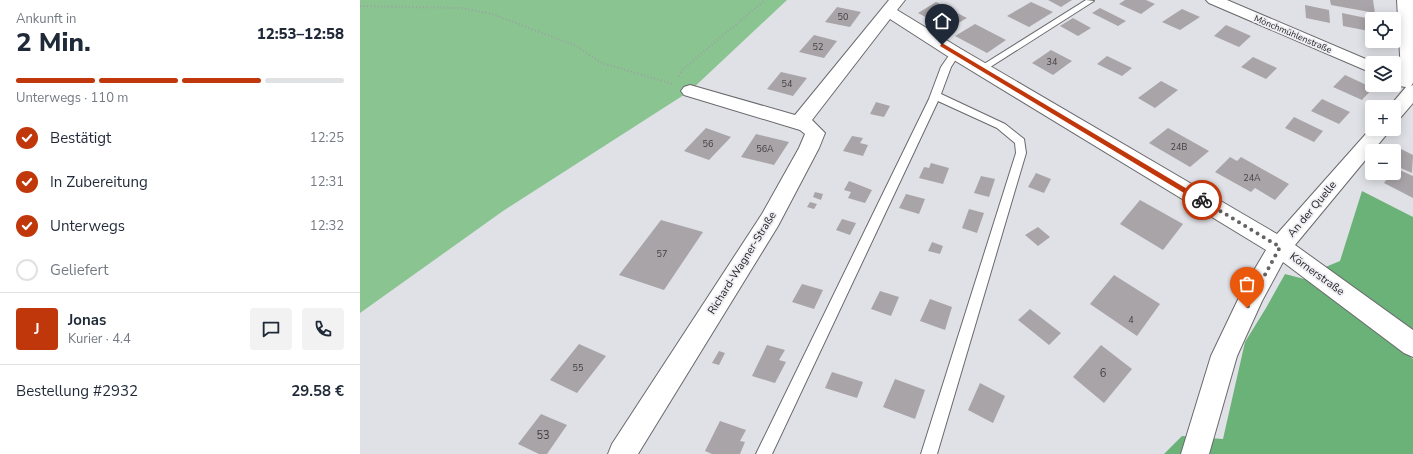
<!DOCTYPE html>
<html lang="de">
<head>
<meta charset="utf-8">
<style>
	:root { --surface:#fff; --page:#f2f2f3; --text:#1f2937; --muted:#747a83; --line:#e0e1e3; --accent:#c0370b }
	body { margin:0; font-family:"Nunito Sans",sans-serif; background:var(--page); color:var(--text); height:100vh; display:flex; flex-direction:column; font-size:15px; white-space:nowrap }
	* { box-sizing:border-box; margin:0 }
	p { font-size:13px; color:var(--muted) }
	.icon { flex:none; width:22px; height:22px; fill:none; stroke:currentColor; stroke-width:2; stroke-linecap:round; stroke-linejoin:round }
	.map { position:relative; flex:1; overflow:hidden }
	.sheet { display:flex; flex-direction:column; background:var(--surface); width:360px }
	.sheet>* { flex:none }
	.fabs { position:absolute; left:1005px; top:12px; display:grid; gap:8px }
	.fabs a { display:grid; place-items:center; width:36px; height:36px; border-radius:4px; background:var(--surface); box-shadow:0 2px 10px #0003; font-size:20px }
	.pin { position:absolute; display:grid; place-items:center; width:34px; height:34px; color:#fff; margin:-41px -17px; border-radius:50% 50% 50% 0; rotate:-45deg; box-shadow:0 0 4px #0007 }
	.pin .icon { rotate:45deg }
	.courier { position:absolute; display:grid; place-items:center; width:40px; height:40px; margin:-20px; border:3px solid #c0370b; border-radius:50%; background:#fff; color:#222; box-shadow:0 1px 5px #0007 }
	.overview em { font-style:normal; font-weight:800 }
	.overview div { display:flex; flex-direction:column-reverse }
	.overview { display:flex; align-items:center; justify-content:space-between; height:68px; padding:0 16px }
	h1 { font-size:26px; font-weight:800; line-height:30px }
	.bar { display:grid; grid-template-columns:repeat(4,1fr); gap:6px 4px; align-content:center; height:48px; padding:0 16px }
	.bar i { height:5px; border-radius:3px; background:var(--line) }
	.bar .selected { background:var(--accent) }
	.bar p { grid-column:span 4 }
	.line { display:flex; align-items:center; gap:10px; padding:0 16px; border-top:1px solid var(--line) }
	.line div { flex:1 }
	.round { display:grid; place-items:center; flex:none; width:42px; height:42px; border-radius:4px; background:var(--page) }
	ol { padding:0 16px; list-style:none }
	li { display:flex; align-items:center; gap:12px; height:44px }
	li p { margin-inline-start:auto }
	li .icon { padding:4px; border-radius:50%; background:var(--accent); color:#fff; stroke-width:4 }
	li:last-child { color:var(--muted) }
	li i { width:22px; height:22px; border:2px solid var(--line); border-radius:50% }
	main { display:flex; flex:1; min-height:0 }
	.map>svg:first-child { display:block }
	.green { fill:#89c491 }
	.forest { fill:#6ab277 }
	.building { fill:#a8a4a7 }
	.lines { fill:none; stroke-linecap:round; stroke-linejoin:round }
	.lane-casing { stroke:#69696d; stroke-width:2 }
	.street-casing { stroke:#69696d; stroke-width:2 }
	.path { stroke:#9fa0a4; stroke-width:2; stroke-dasharray:1 2.5; stroke-linecap:butt }
	.lane { fill:#fff; fill-rule:evenodd }
	.street { fill:#fff; fill-rule:evenodd }
	.route { fill:#c0370b }
	.done { stroke:#636366; stroke-width:4; stroke-dasharray:0 7.2 }
	.labels { text-anchor:middle; dominant-baseline:central; stroke-width:3.5; stroke-linejoin:round; paint-order:stroke }
	.number-label { font-size:9px; fill:#414042 }
	.far-street-label { font-size:9px; fill:#1f1f21; stroke:#eeeef3 }
	.street-label { font-size:11px; fill:#1f1f21; stroke:#eeeef3 }
	.near-number-label { font-size:11px; fill:#414042 }
</style>
</head>
<body>
<main>
<section class="sheet">
<div class="overview"><div><h1>2 Min.</h1><p>Ankunft in</p></div><em>12:53–12:58</em></div>
<div class="bar"><i class="selected"></i><i class="selected"></i><i class="selected"></i><i></i><p>Unterwegs · 110 m</p></div>
<ol>
<li><svg class="icon" aria-label="check" viewBox="0 0 24 24"><path d="M5 12l5 5 9-10"/></svg>Bestätigt<p>12:25</p></li>
<li><svg class="icon" aria-label="check" viewBox="0 0 24 24"><path d="M5 12l5 5 9-10"/></svg>In Zubereitung<p>12:31</p></li>
<li><svg class="icon" aria-label="check" viewBox="0 0 24 24"><path d="M5 12l5 5 9-10"/></svg>Unterwegs<p>12:32</p></li>
<li><i></i>Geliefert</li>
</ol>
<div class="line" style="height:72px"><b class="round" style="background:var(--accent);color:#fff">J</b><div><b>Jonas</b><p>Kurier · 4.4</p></div><a class="round"><svg class="icon" aria-label="chat" viewBox="0 0 24 24"><path d="M4 5h16v11H9l-5 4z"/></svg></a><a class="round"><svg class="icon" aria-label="phone" viewBox="0 0 24 24"><path d="M5 4h4l2 5-3 2q2 4 5 5l2-3 5 2v4C11 20 4 13 5 4z"/></svg></a></div>
<div class="line" style="height:52px"><div>Bestellung #2932</div><b>29.58 €</b></div>
</section>
<div class="map">
<svg width="1053" height="454" viewBox="0 0 1053 454">
	<rect width="100%" height="100%" fill="#e0e1e6"/>
	<path class="green" d="M0 0H427L330 91 143 211 0 313Z"/>
	<path class="forest" d="M1002 191 1053 217V332L963 268 980 261Z
		M925 274 952 281 1053 359V454H804L822 436 863 439 885 342 906 308Z"/>
	<path class="building" d="M688 0H712L701 7Z
		M765 0H786L795 4 781 14 759 4Z
		M970 0H1013L1015 13 971 5Z
		M576 2 607 18 588 29 558 13Z
		M671 2 693 12 669 27 647 16Z
		M945 5 969 10 970 23 946 18Z
		M477 7 501 12 490 27 465 22Z
		M740 8 766 21 758 26 732 13Z
		M822 9 840 17 820 30 802 22Z
		M982 13 1006 18 1009 31 983 26Z
		M713 18 731 28 718 36 700 26Z
		M615 24 646 40 627 53 595 36Z
		M866 25 891 36 879 47 854 36Z
		M454 35 477 41 464 58 439 52Z
		M691 50 712 61 693 75 672 63Z
		M747 56 772 68 762 76 737 64Z
		M893 57 917 68 906 79 881 67Z
		M421 72 447 78 433 96 407 89Z
		M985 75 1013 88 1002 100 973 87Z
		M801 81 818 90 795 108 778 98Z
		M962 99 990 112 979 124 951 111Z
		M516 102 530 106 524 117 510 114Z
		M934 117 963 131 954 142 925 128Z
		M346 128 371 137 349 160 324 151Z
		M808 128 849 151 830 167 789 143Z
		M396 134 429 142 414 165 381 157Z
		M492 136 503 138 500 143 508 145 503 156 483 151Z
		M1037 147 1053 155 1052 173 1034 165V151Z
		M870 157 877 161 881 157 929 184 915 200 895 188 891 192 855 172Z
		M571 163 589 168 583 184 559 178 564 167 569 168Z
		M1035 168 1053 176V198L1024 183 1031 173H1034Z
		M676 173 691 179 684 193 668 187Z
		M621 176 635 179 629 197 614 193Z
		M489 181 512 190 505 203 488 198 491 192 484 190Z
		M455 192 463 194 461 200 453 197Z
		M546 194 565 199 559 214 539 208Z
		M780 200 823 224 803 250 760 224Z
		M450 202 457 204 454 209 447 207Z
		M609 209 624 213 617 233 602 228Z
		M482 219 496 223 490 235 476 230Z
		M301 220 343 232 304 290 259 275Z
		M678 227 690 237 678 246 665 235Z
		M572 242 583 246 580 254 568 251Z
		M754 275 800 304 777 336 730 304Z
		M442 284 463 290 454 309 432 302Z
		M520 291 539 297 531 316 511 309Z
		M570 299 592 307 585 330 560 321Z
		M670 309 701 333 689 345 658 320Z
		M219 344 246 356 217 393 190 380Z
		M407 345 425 350 419 360 426 362 415 383 392 376Z
		M741 345 772 369 744 403 713 377Z
		M359 351 365 353 359 365 352 363Z
		M472 372 503 382 497 398 465 388Z
		M535 379 565 390 555 419 523 407Z
		M620 383 645 396 633 423 608 410Z
		M181 414 207 425 187 454H179L158 444Z
		M360 421 386 430 380 441 385 442 380 454H352L345 451Z"/>
	<g class="lines">
		<g class="lane-casing">
			<path id="lane" d="M726 0 734 1 624 71 621 72 616 69Z
				M595 50 600 53 591 67 581 94 645 124 664 139 666 153 577 454H561L656 153 655 143 637 128 578 101 412 454H396L569 99 581 67 592 51Z"/>
		</g>
		<g class="street-casing">
			<path id="street" d="M529 0H545L537 10 601 49 917 234 1012 127V129H1031L935 245 1053 330V357L1044 353 923 262 902 301 877 356 849 454H821L851 356 883 289 906 250 589 57 530 19 452 120 465 133 459 148 418 226 278 454H248L252 444 402 214 439 148 445 134 440 130 324 95 321 91 324 87 330 85 435 115Z
				M846 0H867L1015 63H1012V73L849 3Z
				M1037 0H1053V83L1051 86 1053 85V103L1041 117 1034 119V107H1029L1046 87 1039 86 1036 82 1041 74Z"/>
		</g>
		<path class="path" d="M0 6 101 8 132 14 214 45 242 63 313 84
			M319 76 322 70 405 0"/>
		<use href="#lane" class="lane"/>
		<use href="#street" class="street"/>
	</g>
	<path class="route" d="M582 43 844 199V202H839L580 46Z"/>
	<g class="lines">
		<path class="done" d="M842 200 920 247 887 308"/>
	</g>
	<g class="labels">
		<g class="number-label">
			<text x="483" y="17">50</text>
			<text x="458" y="47">52</text>
			<text x="692" y="62">34</text>
			<text x="427" y="84">54</text>
			<text x="348" y="144">56</text>
			<text x="819" y="147">24B</text>
			<text x="405" y="149">56A</text>
			<text x="892" y="178">24A</text>
			<text x="302" y="254">57</text>
			<text x="771" y="320">4</text>
			<text x="218" y="368">55</text>
		</g>
		<g class="far-street-label">
			<text transform="translate(933 34) rotate(23)">Mönchmühlenstraße</text>
		</g>
		<g class="street-label">
			<text transform="translate(952 209) rotate(-50)">An der Quelle</text>
			<text transform="translate(382 263) rotate(-58)">Richard-Wagner-Straße</text>
			<text transform="translate(957 274) rotate(36)">Körnerstraße</text>
		</g>
		<g class="near-number-label">
			<text x="743" y="373">6</text>
			<text x="183" y="435">53</text>
		</g>
	</g>
</svg>
<div class="fabs">
<a><svg class="icon" aria-label="locate" viewBox="0 0 24 24"><circle cx="12" cy="12" r="6"/><path d="M12 2v4M12 18v4M2 12h4M18 12h4"/></svg></a>
<a><svg class="icon" aria-label="layers" viewBox="0 0 24 24"><path d="M12 4l9 5-9 5-9-5zM3 14l9 5 9-5"/></svg></a>
<a>+</a>
<a>−</a>
</div>
<div class="pin" style="left:887px;top:308px;background:#ea580c"><svg class="icon" aria-label="bag" viewBox="0 0 24 24"><path d="M5 8h14l-1 12H6zM9 8a3 3 0 0 1 6 0"/></svg></div>
<div class="pin" style="left:582px;top:45px;background:#1f2937"><svg class="icon" aria-label="home" viewBox="0 0 24 24"><path d="M3 11l9-7 9 7M6 9v11h12V9"/></svg></div>
<div class="courier" style="left:842px;top:200px"><svg class="icon" aria-label="bike" viewBox="0 0 24 24"><circle cx="6" cy="16" r="4"/><circle cx="18" cy="16" r="4"/><path d="M6 16l4-8h5l3 8M10 8l3 8H6M13 5h3"/></svg></div>
</div>
</main>
</body>
</html>
